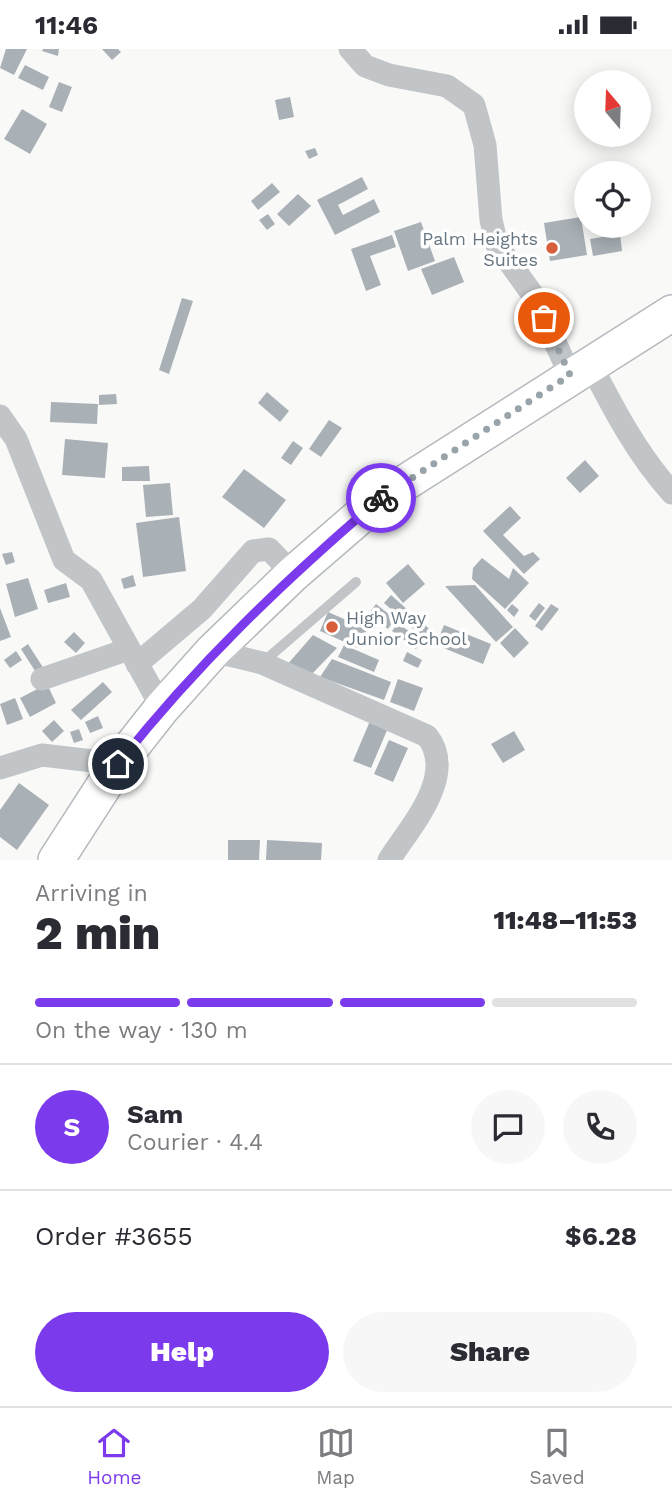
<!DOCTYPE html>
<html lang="en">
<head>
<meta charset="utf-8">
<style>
	:root { --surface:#fff; --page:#f7f7f7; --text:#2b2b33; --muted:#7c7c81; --line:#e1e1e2; --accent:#7c3aed }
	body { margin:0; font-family:"Work Sans",sans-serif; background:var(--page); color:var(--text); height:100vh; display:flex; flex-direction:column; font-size:26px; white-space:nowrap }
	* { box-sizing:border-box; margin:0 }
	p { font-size:23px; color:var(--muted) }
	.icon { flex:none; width:38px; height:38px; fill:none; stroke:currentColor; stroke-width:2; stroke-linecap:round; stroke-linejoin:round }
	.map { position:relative; height:811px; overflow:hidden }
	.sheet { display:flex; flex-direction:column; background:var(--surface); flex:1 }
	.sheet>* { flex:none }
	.needle { width:46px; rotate:341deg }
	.buttons { position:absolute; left:574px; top:21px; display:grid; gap:14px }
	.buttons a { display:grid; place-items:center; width:77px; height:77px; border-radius:50%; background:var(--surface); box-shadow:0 4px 18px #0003; font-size:35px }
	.pin { position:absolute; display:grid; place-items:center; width:60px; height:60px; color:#fff; margin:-30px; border:4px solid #fff; border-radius:50%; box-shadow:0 2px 7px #0007 }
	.courier { position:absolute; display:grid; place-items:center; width:70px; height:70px; margin:-35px; border:5px solid #7c3aed; border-radius:50%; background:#fff; color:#222; box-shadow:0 2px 9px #0007 }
	.summary em { font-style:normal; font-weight:800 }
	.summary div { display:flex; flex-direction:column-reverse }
	.summary { display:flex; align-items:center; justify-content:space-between; height:119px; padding:0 35px }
	h1 { font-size:46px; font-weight:800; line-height:52px }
	.bar { display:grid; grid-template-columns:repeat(4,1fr); gap:10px 7px; align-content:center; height:84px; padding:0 35px }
	.bar i { height:9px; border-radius:5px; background:var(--line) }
	.bar .selected { background:var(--accent) }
	.bar p { grid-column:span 4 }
	.line { display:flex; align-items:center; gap:18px; padding:0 35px; border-top:2px solid var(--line) }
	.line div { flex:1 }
	.round { display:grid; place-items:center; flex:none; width:74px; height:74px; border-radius:37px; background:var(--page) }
	.cta { display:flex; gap:14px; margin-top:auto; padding:14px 35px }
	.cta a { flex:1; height:80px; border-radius:42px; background:var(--accent); color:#fff; font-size:28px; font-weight:800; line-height:80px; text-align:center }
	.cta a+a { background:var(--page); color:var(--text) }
	.status { display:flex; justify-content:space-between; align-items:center; height:49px; padding:0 35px; background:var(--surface); direction:ltr }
	.status svg { height:19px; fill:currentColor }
	.tab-bar { display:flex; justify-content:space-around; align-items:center; height:98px; border-top:2px solid var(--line); background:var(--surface); font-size:19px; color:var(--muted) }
	.tab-bar a { display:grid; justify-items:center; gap:4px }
	.tab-bar .selected { color:var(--accent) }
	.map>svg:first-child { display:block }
	.building { fill:#a9b0b6 }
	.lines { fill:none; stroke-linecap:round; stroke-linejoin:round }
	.primary-casing { stroke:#b4b9bd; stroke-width:38 }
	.lane { stroke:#c1c5c8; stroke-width:10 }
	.street { stroke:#c1c5c8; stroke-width:23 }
	.primary { stroke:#fff; stroke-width:35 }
	.done { stroke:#99a3aa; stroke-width:7; stroke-dasharray:0 12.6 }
	.route { stroke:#7c3aed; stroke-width:9 }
	.poi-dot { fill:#d75e3a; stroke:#fff; stroke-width:2.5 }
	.labels { text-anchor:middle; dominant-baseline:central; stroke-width:7; stroke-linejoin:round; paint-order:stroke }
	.poi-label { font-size:18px; fill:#667580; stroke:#fff; text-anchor:end }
</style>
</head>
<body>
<div class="status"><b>11:46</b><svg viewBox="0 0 49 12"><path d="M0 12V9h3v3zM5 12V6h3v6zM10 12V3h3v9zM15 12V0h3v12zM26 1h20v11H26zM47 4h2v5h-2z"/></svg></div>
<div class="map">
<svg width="672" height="811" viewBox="0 0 672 811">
	<rect width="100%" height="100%" fill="#f9f9f8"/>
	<path class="building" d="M6 0H27L14 26 0 19Z
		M43 0H59L58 7 42 2Z
		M102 0H118L121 3 112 11Z
		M25 16 49 28 43 41 18 29Z
		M59 33 72 38 62 63 49 58Z
		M290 48 294 68 279 71 275 51Z
		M22 60 47 75 30 105 4 90Z
		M315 99 318 106 309 110 305 102Z
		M362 128 368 140 338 156 343 166 374 150 380 163 335 186 317 151Z
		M272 134 280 143 258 161 251 152Z
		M298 145 311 157 289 177 277 165Z
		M268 165 275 175 267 181 259 171Z
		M581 168 587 206 550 212 544 174Z
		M421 173 435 212 408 222 394 182Z
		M620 185 622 202 593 207 590 190Z
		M392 186 396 198 370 207 381 236 366 242 351 200Z
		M454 208 464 233 432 246 421 220Z
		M182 249 193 252 169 325 159 321Z
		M267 343 289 362 280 373 258 354Z
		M116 345 117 355 99 356V346Z
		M51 353 98 355 97 375 50 373Z
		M329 371 342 379 321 408 309 400Z
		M65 390 108 394 105 429 62 426Z
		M293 392 303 399 291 416 281 409Z
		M585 411 599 427 580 444 566 429Z
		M149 417 150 432H122V418Z
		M244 420 286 451 264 479 222 448Z
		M170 434 173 466 146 468 143 436Z
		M510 457 521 469 503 486 524 507 533 503 540 510 524 525 483 482Z
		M179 468 186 522 143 528 136 474Z
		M12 503 15 513 6 516 2 505Z
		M482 509 509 530 513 519 529 534 505 560 472 530 473 519Z
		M408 515 425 535 403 554 386 534Z
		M133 526 136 537 124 540 121 530Z
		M28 529 38 560 15 568 6 535Z
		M66 534 70 548 48 554 44 541Z
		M475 536 513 578 496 593 445 537Z
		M391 546 435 585 428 593 384 554Z
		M539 554 545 559 535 572 529 567Z
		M376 555 395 570 388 580 368 565Z
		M512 555 519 561 514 568 507 561Z
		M551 555 559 560 542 582 535 577Z
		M0 559 11 588 0 592Z
		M328 563 367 580 358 599 320 582Z
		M398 574 422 592 416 600 392 582Z
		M444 576 491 595 483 615 436 596Z
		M515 579 529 594 514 609 500 594Z
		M74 583 85 594 76 604 64 593Z
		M313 586 337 599 310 627 286 617Z
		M28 595 44 620 37 625 21 600Z
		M344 596 379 611 374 623 338 608Z
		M16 602 22 611 10 619 4 611Z
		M407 603 422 611 418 619 403 612Z
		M332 610 391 633 384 651 320 628Z
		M398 630 423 639 414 662 390 653Z
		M103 633 112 643 81 671 71 661Z
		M47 635 56 654 30 668 20 649Z
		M15 649 23 670 7 676 0 655Z
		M98 667 103 679 90 684 85 673Z
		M54 671 64 682 52 693 42 682Z
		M370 672 388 679 371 719 353 712Z
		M79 680 83 691 74 694 70 683Z
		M514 682 525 701 503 714 491 695Z
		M389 691 408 699 393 733 374 725Z
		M19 734 49 756 17 801 0 788V761Z
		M228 791H260L259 811H228Z
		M267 791 322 794 321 811H266Z"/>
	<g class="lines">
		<g class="primary-casing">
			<path id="primary" d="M56 811 118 715 162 659 213 602 293 525 381 449 672 264"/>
		</g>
		<path class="lane" d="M262 614 356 533"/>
		<path class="street" d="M350 0 365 17 389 26 447 37 474 56 485 96 491 171 497 196 535 249 570 326
			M590 314C614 361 637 405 672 444
			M0 367 16 390 64 511 91 531 162 659
			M213 602 262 614 427 687C458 726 410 778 389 811
			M137 615 202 560 253 502 269 500 293 525
			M42 630 129 600
			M0 719 42 706 118 715"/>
		<use href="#primary" class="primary"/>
	</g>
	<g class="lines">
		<path class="done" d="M381 449 570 326 544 269"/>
		<path class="route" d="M118 715C196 616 285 531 381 449"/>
	</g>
	<g class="poi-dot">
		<circle cx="552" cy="199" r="7"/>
		<circle cx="332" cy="578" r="7"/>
	</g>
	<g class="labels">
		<g class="poi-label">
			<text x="538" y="189">Palm Heights<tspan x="538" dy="21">Suites</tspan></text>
			<text x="346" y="568" text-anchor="start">High Way<tspan x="346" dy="21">Junior School</tspan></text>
		</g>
	</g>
</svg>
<div class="buttons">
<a><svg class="needle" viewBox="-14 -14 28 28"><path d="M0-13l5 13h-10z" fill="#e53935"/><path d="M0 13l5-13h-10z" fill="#7c7c81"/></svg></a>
<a><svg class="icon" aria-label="locate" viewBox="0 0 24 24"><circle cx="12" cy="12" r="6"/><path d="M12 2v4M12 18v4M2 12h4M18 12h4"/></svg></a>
</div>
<div class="pin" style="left:544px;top:269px;background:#ea580c"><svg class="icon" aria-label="bag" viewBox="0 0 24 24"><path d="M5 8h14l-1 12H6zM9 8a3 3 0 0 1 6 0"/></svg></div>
<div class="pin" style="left:118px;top:715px;background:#1f2937"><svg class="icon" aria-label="home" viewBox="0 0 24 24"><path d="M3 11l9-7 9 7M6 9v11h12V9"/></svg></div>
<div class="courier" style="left:381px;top:449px"><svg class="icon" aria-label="bike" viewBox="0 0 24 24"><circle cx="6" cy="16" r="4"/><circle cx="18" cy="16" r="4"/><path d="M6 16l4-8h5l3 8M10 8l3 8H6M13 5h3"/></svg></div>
</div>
<section class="sheet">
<div class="summary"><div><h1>2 min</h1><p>Arriving in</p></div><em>11:48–11:53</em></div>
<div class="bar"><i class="selected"></i><i class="selected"></i><i class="selected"></i><i></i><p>On the way · 130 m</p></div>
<div class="line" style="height:126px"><b class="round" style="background:var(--accent);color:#fff">S</b><div><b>Sam</b><p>Courier · 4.4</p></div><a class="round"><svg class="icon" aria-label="chat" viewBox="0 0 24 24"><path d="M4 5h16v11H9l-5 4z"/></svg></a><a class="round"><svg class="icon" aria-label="phone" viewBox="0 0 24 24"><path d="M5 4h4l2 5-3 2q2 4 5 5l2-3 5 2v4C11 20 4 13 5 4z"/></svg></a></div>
<div class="line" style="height:91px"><div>Order #3655</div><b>$6.28</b></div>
<div class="cta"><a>Help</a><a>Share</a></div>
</section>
<nav class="tab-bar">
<a class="selected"><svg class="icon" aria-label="home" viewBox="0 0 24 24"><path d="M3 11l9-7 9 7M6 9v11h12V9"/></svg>Home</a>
<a><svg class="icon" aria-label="map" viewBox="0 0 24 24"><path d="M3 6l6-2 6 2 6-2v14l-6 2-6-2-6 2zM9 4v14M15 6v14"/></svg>Map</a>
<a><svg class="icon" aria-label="saved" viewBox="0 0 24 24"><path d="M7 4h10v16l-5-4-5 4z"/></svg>Saved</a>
</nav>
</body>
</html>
